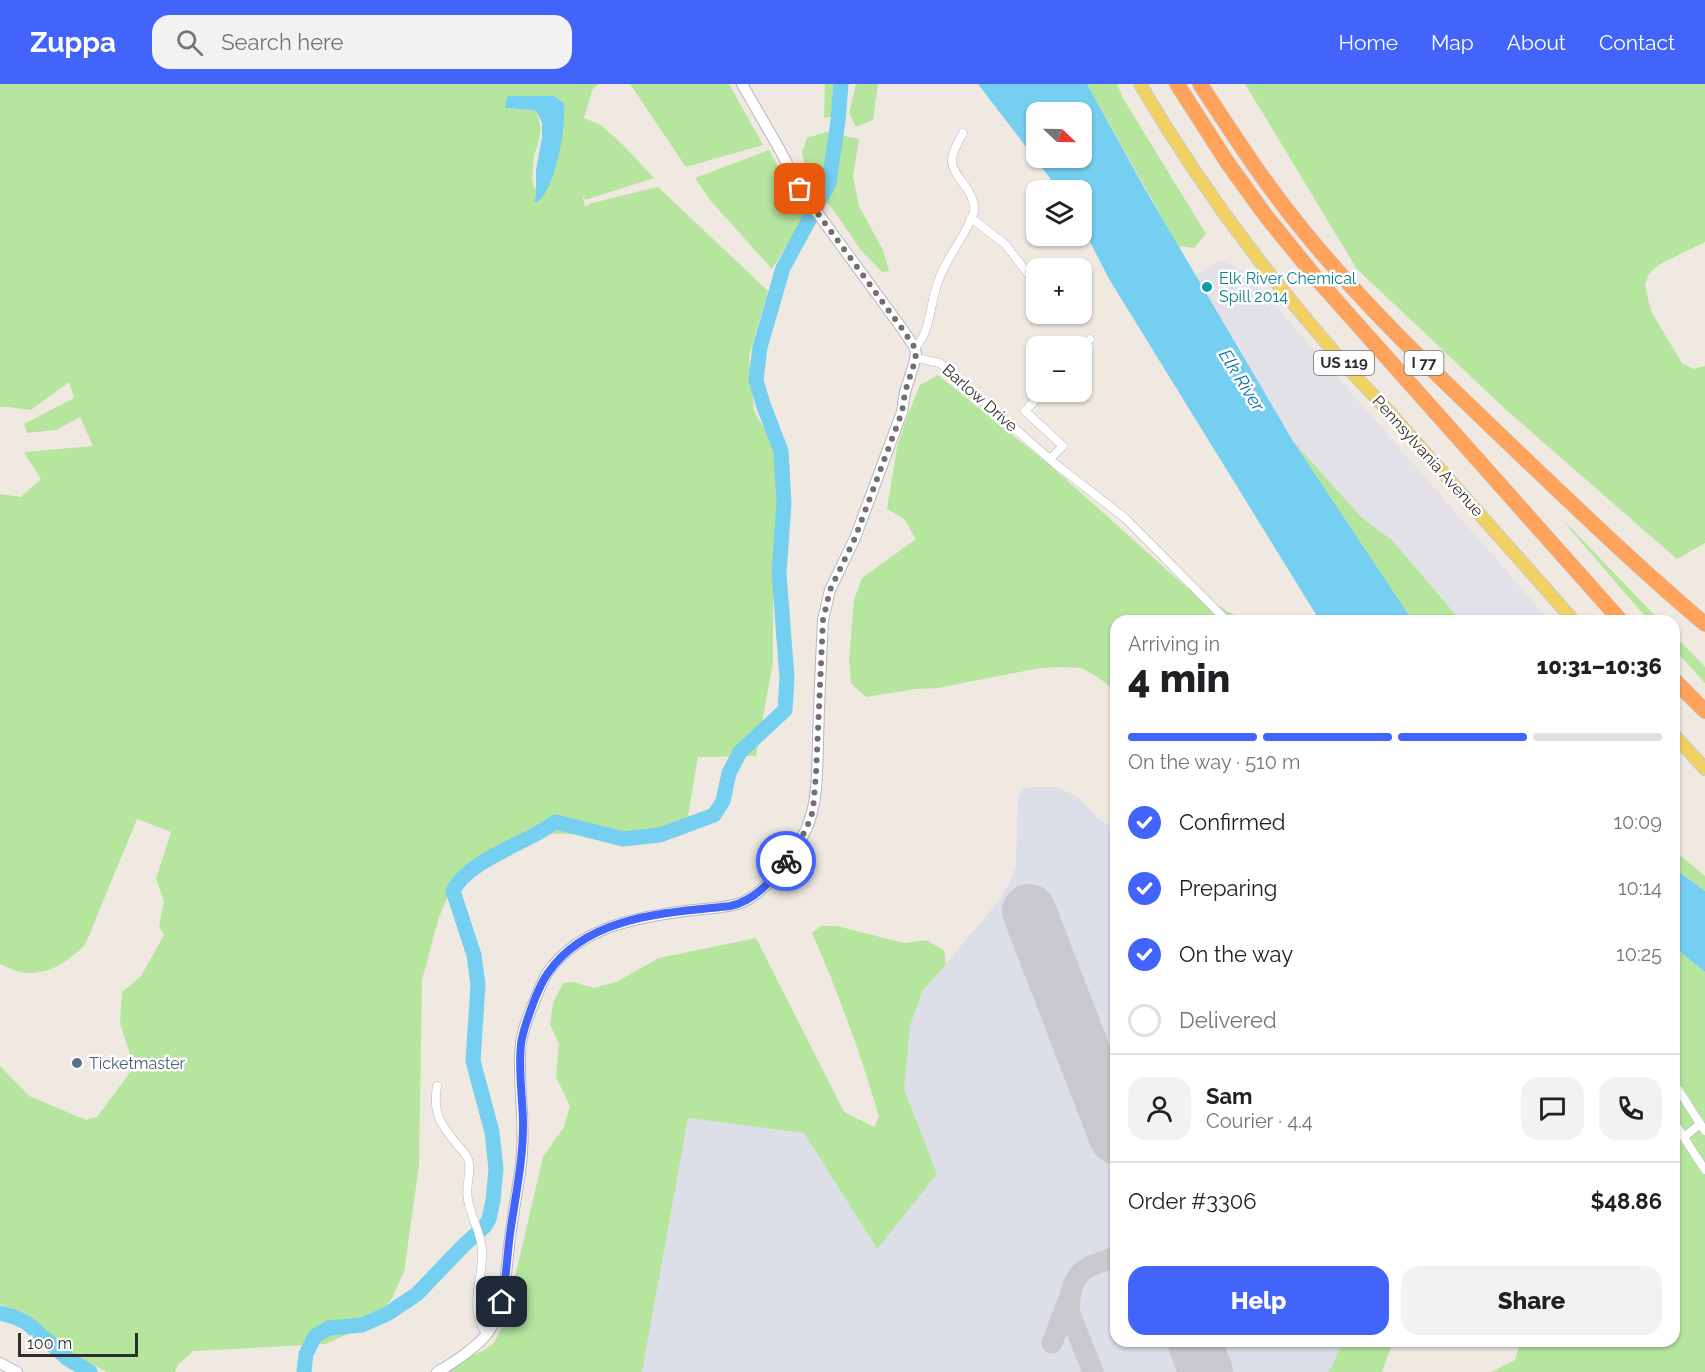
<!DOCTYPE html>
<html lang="en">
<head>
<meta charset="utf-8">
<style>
	:root { --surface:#fff; --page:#f2f2f2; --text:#202124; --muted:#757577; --line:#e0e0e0; --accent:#4264fb }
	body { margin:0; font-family:Raleway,sans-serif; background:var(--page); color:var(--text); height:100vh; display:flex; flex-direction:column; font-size:22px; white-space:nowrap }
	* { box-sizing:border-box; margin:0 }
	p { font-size:20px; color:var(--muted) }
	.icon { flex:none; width:33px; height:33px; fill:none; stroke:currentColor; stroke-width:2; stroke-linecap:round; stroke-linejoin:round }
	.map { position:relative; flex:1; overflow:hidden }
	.side { position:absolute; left:1110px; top:531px; width:570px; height:732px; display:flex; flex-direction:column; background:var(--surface); border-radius:18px; box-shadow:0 2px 4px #0004 }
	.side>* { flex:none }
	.needle { width:39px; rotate:112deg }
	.controls { position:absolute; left:1026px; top:18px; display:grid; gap:12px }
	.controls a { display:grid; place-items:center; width:66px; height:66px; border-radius:12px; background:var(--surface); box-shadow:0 2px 4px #0004; font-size:30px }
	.scale { position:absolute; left:18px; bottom:15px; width:120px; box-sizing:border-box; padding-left:6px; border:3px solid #2e2e2e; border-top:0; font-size:16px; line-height:21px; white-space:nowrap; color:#2e2e2e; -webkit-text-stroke:4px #fff; paint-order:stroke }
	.pin { position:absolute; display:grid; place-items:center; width:51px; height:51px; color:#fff; margin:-26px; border-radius:12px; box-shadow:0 3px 9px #0006 }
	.courier { position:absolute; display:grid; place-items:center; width:60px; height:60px; margin:-30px; border:4px solid #4264fb; border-radius:50%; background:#fff; color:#222; box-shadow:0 2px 8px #0007 }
	.overview em { font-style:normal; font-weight:800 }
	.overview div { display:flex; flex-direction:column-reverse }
	.overview { display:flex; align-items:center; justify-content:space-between; height:102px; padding:0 18px }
	h1 { font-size:39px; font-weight:800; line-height:45px }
	.bar { display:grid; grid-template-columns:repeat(4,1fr); gap:9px 6px; align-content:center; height:72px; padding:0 18px }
	.bar i { height:8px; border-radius:4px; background:var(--line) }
	.bar .active { background:var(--accent) }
	.bar p { grid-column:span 4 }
	.line { display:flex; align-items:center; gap:15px; padding:0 18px; border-top:2px solid var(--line) }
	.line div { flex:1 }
	.round { display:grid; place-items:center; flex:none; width:63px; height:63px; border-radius:18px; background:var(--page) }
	ol { padding:0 18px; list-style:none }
	li { display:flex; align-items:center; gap:18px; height:66px }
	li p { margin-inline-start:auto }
	li .icon { padding:6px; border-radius:50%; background:var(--accent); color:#fff; stroke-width:4 }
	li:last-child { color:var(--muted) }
	li i { width:33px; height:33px; border:3px solid var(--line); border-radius:50% }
	.cta { display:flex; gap:12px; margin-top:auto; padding:12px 18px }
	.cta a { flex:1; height:69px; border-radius:18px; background:var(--accent); color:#fff; font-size:24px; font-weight:800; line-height:69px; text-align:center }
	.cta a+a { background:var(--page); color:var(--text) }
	header { display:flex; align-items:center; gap:36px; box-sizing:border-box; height:84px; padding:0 30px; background:var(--accent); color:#fff }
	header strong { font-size:28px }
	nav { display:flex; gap:33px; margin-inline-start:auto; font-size:21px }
	.search { width:420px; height:54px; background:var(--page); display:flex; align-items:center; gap:15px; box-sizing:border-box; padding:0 21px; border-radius:18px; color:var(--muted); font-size:22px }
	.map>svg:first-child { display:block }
	.industrial { fill:#e3e1e8 }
	.airport { fill:#dcdee8 }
	.green { fill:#b6e59e; fill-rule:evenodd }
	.water { fill:#75cff0; fill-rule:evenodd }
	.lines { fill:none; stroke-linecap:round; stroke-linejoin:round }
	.river { stroke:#75cff0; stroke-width:15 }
	.taxiway { stroke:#c9c8cc; stroke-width:21 }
	.runway { stroke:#c9c8cc; stroke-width:54 }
	.street-casing { stroke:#b4b7c1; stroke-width:9 }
	.secondary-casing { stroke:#b4b7c1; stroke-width:12 }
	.primary-casing { stroke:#c9c9c9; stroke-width:14 }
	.highway-casing { stroke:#c9c9c9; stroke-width:16 }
	.street { stroke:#fff; stroke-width:8 }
	.secondary { stroke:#fff; stroke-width:10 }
	.primary { stroke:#f2d163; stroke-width:12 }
	.highway { stroke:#ffa35c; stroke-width:15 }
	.done { stroke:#726f6d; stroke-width:6; stroke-dasharray:0 10.8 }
	.route { stroke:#4264fb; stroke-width:8 }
	.culture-dot { fill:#0f9aa8; stroke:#fff; stroke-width:2 }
	.service-dot { fill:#5c6f8a; stroke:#fff; stroke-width:2 }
	.labels { text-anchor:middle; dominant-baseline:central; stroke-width:5; stroke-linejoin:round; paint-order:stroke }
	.shield { fill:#fff; stroke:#6d6d6d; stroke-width:1.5 }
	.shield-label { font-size:15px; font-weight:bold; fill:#2e2e2e }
	.culture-label { font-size:16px; fill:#0d838f; stroke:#fff; text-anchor:start }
	.street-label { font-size:16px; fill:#2e2e2e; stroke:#fff }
	.service-label { font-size:16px; fill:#4e5e75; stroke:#fff; text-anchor:start }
	.water-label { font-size:18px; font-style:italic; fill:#0d6fa3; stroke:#fff }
</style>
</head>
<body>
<header>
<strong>Zuppa</strong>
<div class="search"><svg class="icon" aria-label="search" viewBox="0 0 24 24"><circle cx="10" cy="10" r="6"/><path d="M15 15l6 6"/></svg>Search here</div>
<nav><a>Home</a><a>Map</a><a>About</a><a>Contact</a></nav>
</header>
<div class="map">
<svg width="1705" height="1288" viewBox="0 0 1705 1288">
	<rect width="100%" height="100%" fill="#efe9e1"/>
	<path class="industrial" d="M1221 176 1247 189 1550 537H1461L1392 456 1362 434 1293 357 1195 191Z"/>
	<path class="airport" d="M1034 703H1057L1076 712 1099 735 1116 746V1257H1343L1334 1278 1328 1288H642L688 1034 804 1049 876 1164 937 1090 904 1005 910 942 922 908 998 818 1011 796 1016 781 1018 714 1022 704Z"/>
	<path class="green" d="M0 0H598L592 7 584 34 601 41 623 61 654 94 585 116 582 108 585 123 592 119 658 103 768 207 749 272 754 327 774 362 781 405 773 497V578L756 672 698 673 687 738 639 757 598 751 532 749 497 767 453 800 439 833 422 896 419 1081 404 1188 392 1214 371 1240 325 1260 193 1267 178 1281 175 1288H107L58 1263 28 1231 0 1220V982L29 1012 86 1036 97 1033 134 983 120 939 122 908 141 892 164 851 159 842 164 817 156 795 171 748 137 735 85 861C70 875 52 889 32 889 21 890 10 884 0 880V410L21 413 41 395 24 368 93 362 80 333 56 346 27 349 24 340 74 314 69 298 31 326 8 323H0ZM507 12H554L565 25C563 54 557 81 546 108L534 104 532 94 534 71 538 60 541 45 537 28 532 26 505 24Z
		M630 0H729L763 61 686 83Z
		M825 0H837V32L824 34Z
		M856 0H878L873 36 856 43 849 29Z
		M1087 0H1117L1123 14 1206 150 1194 164 1178 162Z
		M1245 0H1705V158L1658 181 1649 190 1645 201 1651 227 1682 279 1693 285 1705 282V459L1677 475 1504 324 1357 185Z
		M826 48 859 55 853 92 859 122 883 166 889 187 882 188 860 165 832 124 810 101 802 68 807 54Z
		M769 66 805 132 772 185 710 116 695 94Z
		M938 291 1052 383 1187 504 1245 537H1116V608L1099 594 1082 584 1061 583 1040 584 938 604 916 605 866 613 851 599 849 575 854 516 862 494 916 455 904 435 887 425 897 363 907 333 920 301Z
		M1293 357 1362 434 1392 456 1461 537H1413Z
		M1564 438 1571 444 1660 537H1649Z
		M1674 551 1705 583V599L1674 565Z
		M1674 766 1705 792V807L1674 784Z
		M821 842H837L904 859 926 856 944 866 946 880 922 908 910 942 904 1005 937 1090 877 1165 804 1049 688 1034 642 1288H437L484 1266 493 1260 504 1240 543 1073 564 1043 570 1022 556 993 559 960 550 940 553 919 563 899 573 898 594 904 616 898 659 874 756 854 844 1028 874 1043 879 1033C861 970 838 908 812 849Z
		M1674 863 1705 888V1288H1491L1515 1276 1521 1257H1674Z
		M1343 1257H1393L1382 1288H1328L1334 1278Z"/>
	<path class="water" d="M978 0H1087L1145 105 1293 357 1413 537H1320L1109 195 1082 142V106H1059ZM1036 28H1082V74H1036Z
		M507 12H554L564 19C567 40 555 111 535 119L534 117 536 112V86L542 53V39L537 28 532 26 505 24Z
		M1674 784 1705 807V888L1674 863Z"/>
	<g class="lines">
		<path class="river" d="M0 1229 14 1233 27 1239 68 1275 90 1288
			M304 1288 306 1270 315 1252 329 1244 362 1241 387 1230 417 1210 463 1162 485 1142 489 1135 493 1116 496 1085 492 1048 473 977 478 901 474 871 453 807C465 782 508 765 532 752 541 748 548 742 556 738L623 755 660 751 714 731 723 717 729 689 740 668 785 626 787 594 779 489 784 419 781 367 763 320 756 296 760 263 783 184 829 99 838 37 841 0"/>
		<path class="taxiway" d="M1052 1259 1069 1215
			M1093 1288 1070 1230C1068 1213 1072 1191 1089 1183 1097 1179 1107 1176 1116 1173"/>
		<path class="runway" d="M1029 827 1116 1053
			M1194 1257 1206 1288"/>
		<g class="street-casing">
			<path id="street" d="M971 134 1005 160 1036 200
				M915 264C930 248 929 228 935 208 942 178 964 156 974 128 977 107 951 92 952 76 952 67 959 57 963 49
				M1082 265 1090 255
				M916 274 940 279 1053 378 1125 434 1227 537
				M1043 308 1025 327 1063 362 1050 375
				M1674 999 1705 1047
				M437 1002C432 1031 442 1042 460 1064 464 1068 468 1073 469 1079 471 1091 465 1103 468 1116 471 1133 481 1149 482 1165 484 1195 467 1223 487 1251
				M1674 1038 1705 1086
				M1684 1053 1700 1040"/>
		</g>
		<g class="secondary-casing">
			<path id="secondary" d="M0 1279 17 1288
				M437 1288C452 1280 480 1261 489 1247 498 1234 502 1218 505 1202 507 1177 510 1151 514 1126 517 1107 521 1087 522 1068 525 1031 517 995 521 959 523 944 529 930 535 916 538 908 542 899 546 891 578 842 641 832 694 826 710 824 729 824 743 818 767 808 803 759 810 735 818 711 817 683 818 658 819 618 821 577 823 536L830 506 855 454 902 328 905 308 914 280 916 270 915 264 903 246 800 105 780 66 742 0"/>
		</g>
		<g class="primary-casing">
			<path id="primary" d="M1140 0C1196 96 1262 185 1335 269 1355 293 1378 315 1399 339 1458 405 1516 471 1574 537
				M1674 651 1705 685"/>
		</g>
		<g class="highway-casing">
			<path id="highway" d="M1177 0 1227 78 1266 132 1317 195 1621 537
				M1200 0C1232 49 1265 100 1302 145 1369 228 1447 300 1524 374 1583 430 1642 487 1705 540
				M1674 596 1705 627"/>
		</g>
		<use href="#street" class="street"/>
		<use href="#secondary" class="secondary"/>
		<use href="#primary" class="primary"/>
		<use href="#highway" class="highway"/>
	</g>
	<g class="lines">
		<path class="done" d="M786 777 801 755 810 736 813 726 816 690 823 536 830 506 855 454 902 328 905 308 914 280 916 270 915 264 903 246 800 105"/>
		<path class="route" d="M502 1218C506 1195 507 1173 510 1150 515 1114 523 1078 523 1042 523 1015 518 988 521 960 523 945 529 931 534 917 538 907 542 897 548 889 588 831 667 829 730 822 755 817 772 796 786 777"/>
	</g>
	<circle class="culture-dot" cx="1207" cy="203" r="6"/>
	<circle class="service-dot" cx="77" cy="979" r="6"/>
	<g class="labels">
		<g class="shield">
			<rect x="1314" y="267" width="60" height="24" rx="4.5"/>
			<rect x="1404.5" y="267" width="39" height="24" rx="4.5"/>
		</g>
		<g class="shield-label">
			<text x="1344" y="279">US 119</text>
			<text x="1424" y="279">I 77</text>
		</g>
		<g class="culture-label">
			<text x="1219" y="194">Elk River Chemical<tspan x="1219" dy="18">Spill 2014</tspan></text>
		</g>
		<g class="street-label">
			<text transform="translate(980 314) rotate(41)">Barlow Drive</text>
			<text transform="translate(1428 372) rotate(48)">Pennsylvania Avenue</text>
		</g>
		<g class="service-label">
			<text x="89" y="979">Ticketmaster</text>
		</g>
		<g class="water-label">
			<text transform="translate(1242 296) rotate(58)">Elk River</text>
		</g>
	</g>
</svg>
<div class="controls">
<a><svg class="needle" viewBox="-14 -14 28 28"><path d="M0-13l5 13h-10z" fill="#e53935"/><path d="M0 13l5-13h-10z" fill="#757577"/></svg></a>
<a><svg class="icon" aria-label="layers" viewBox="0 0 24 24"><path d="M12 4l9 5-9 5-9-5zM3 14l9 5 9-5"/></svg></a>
<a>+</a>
<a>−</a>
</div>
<div class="scale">100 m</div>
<div class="pin" style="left:800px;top:105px;background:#ea580c"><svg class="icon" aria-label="bag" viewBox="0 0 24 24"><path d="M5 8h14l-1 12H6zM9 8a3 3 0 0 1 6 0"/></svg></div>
<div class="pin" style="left:502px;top:1218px;background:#1f2937"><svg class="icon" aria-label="home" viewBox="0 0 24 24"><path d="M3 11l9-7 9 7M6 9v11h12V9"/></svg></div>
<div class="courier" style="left:786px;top:777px"><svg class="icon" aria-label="bike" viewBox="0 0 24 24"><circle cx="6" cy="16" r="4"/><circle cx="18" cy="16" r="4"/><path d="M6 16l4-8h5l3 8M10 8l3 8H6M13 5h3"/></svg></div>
<section class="side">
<div class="overview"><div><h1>4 min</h1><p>Arriving in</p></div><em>10:31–10:36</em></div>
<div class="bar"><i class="active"></i><i class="active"></i><i class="active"></i><i></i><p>On the way · 510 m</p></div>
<ol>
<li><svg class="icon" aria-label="check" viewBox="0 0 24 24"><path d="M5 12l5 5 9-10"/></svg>Confirmed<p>10:09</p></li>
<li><svg class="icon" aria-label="check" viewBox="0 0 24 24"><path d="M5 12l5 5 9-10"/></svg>Preparing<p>10:14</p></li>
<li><svg class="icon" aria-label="check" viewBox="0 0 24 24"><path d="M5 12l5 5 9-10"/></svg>On the way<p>10:25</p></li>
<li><i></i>Delivered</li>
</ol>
<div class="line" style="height:108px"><a class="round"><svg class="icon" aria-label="person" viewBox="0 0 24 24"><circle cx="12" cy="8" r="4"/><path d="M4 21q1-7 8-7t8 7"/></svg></a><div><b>Sam</b><p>Courier · 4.4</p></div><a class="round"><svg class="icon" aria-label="chat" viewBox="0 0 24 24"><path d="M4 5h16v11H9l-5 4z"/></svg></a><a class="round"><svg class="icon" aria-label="phone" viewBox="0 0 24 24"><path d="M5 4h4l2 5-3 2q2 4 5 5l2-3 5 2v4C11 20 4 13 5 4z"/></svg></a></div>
<div class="line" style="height:78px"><div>Order #3306</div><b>$48.86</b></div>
<div class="cta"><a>Help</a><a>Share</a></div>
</section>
</div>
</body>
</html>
